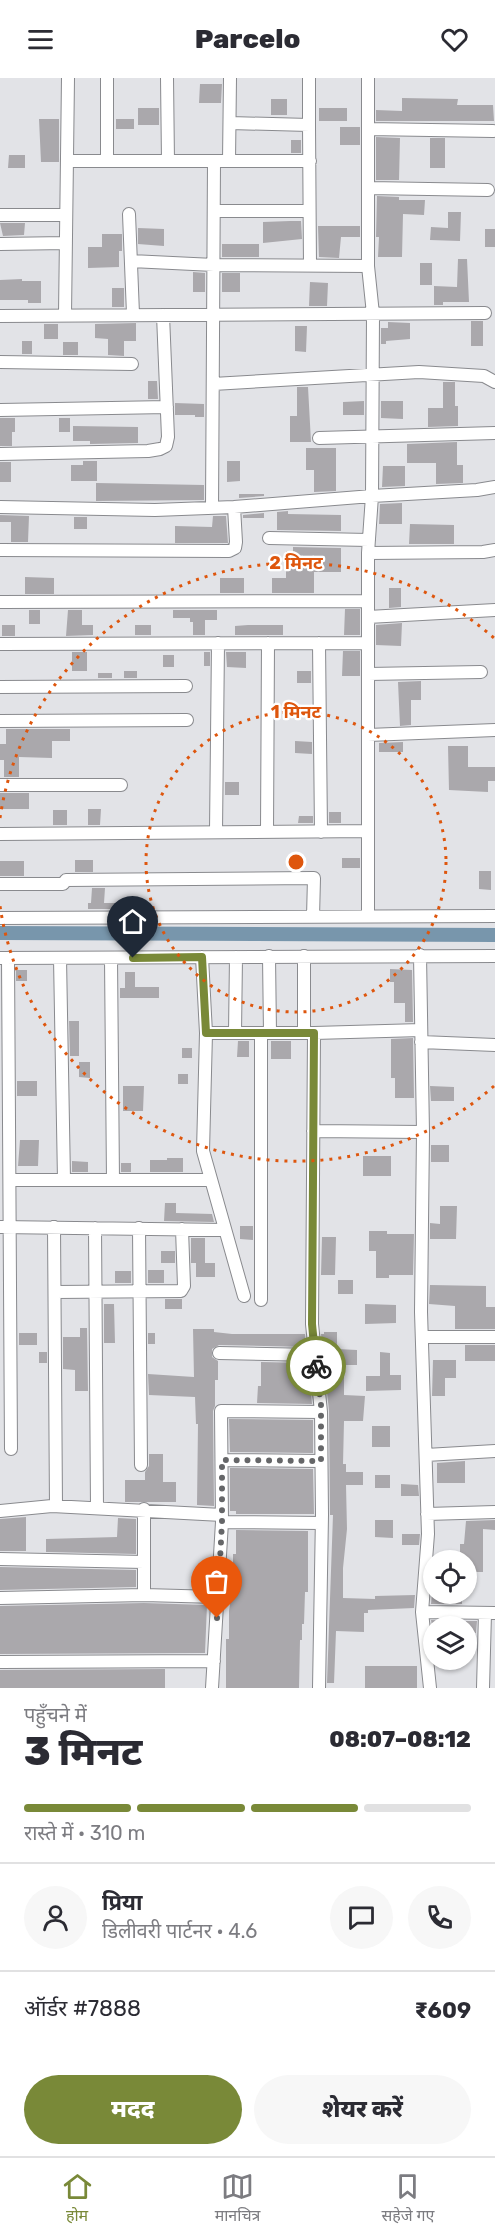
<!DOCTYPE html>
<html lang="hi">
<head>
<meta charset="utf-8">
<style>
	:root { --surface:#fff; --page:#f7f7f7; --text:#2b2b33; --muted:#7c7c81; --line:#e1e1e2; --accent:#798938 }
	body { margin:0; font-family:Rubik,"Noto Sans Devanagari",sans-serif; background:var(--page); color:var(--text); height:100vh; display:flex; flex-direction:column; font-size:22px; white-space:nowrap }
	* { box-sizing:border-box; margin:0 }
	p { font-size:20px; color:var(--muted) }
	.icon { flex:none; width:33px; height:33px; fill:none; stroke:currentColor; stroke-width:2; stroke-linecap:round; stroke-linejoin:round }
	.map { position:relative; height:1610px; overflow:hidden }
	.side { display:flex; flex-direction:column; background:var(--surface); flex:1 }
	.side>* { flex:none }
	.fabs { position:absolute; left:423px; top:1472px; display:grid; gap:12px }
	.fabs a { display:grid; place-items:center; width:54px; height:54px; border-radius:50%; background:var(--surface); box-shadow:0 2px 4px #0004; font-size:30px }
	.pin { position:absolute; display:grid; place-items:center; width:51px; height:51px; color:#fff; margin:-62px -26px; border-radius:50% 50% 50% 0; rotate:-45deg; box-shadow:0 0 6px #0007 }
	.pin .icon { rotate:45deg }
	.courier { position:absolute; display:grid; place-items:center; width:60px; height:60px; margin:-30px; border:4px solid #798938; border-radius:50%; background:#fff; color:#222; box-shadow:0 2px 8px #0007 }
	.head em { font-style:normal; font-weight:800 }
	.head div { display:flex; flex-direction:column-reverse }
	.head { display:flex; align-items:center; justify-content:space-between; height:102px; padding:0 24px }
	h1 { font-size:39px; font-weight:800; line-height:45px }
	.bar { display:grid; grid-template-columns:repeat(4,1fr); gap:9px 6px; align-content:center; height:72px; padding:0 24px }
	.bar i { height:8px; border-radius:4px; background:var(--line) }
	.bar .selected { background:var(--accent) }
	.bar p { grid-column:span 4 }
	.line { display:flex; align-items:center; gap:15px; padding:0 24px; border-top:2px solid var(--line) }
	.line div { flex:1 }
	.round { display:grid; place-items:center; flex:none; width:63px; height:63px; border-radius:32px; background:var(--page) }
	.button { display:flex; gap:12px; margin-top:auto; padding:12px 24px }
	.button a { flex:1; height:69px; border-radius:36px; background:var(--accent); color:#fff; font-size:24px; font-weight:800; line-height:69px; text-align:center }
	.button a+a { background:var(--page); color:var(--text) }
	header { display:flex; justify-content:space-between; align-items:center; height:78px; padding:0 24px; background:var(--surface); font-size:27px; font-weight:800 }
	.dock { display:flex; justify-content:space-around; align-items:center; height:84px; border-top:2px solid var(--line); background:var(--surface); font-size:16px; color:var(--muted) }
	.dock a { display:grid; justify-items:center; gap:3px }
	.dock .selected { color:var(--accent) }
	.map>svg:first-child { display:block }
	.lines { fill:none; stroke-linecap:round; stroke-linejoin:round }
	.canal { stroke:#7896ac; stroke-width:14 }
	.building { fill:#aaa8ac }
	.minor-casing { stroke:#898a8e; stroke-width:14 }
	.minor { stroke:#fff; stroke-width:12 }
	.done { stroke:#656668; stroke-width:6; stroke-dasharray:0 10.8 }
	.route { stroke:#798938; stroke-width:8 }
	.ring { fill:none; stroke:#de560d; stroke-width:3; stroke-dasharray:3 6 }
	.centre { fill:#de560d; stroke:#fff; stroke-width:3 }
	.ring-label { font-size:18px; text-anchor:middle; font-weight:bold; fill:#de560d; stroke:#fff; stroke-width:4.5; stroke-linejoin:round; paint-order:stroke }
</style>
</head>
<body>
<header><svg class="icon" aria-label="menu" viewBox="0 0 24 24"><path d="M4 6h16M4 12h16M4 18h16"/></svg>Parcelo<svg class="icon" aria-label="heart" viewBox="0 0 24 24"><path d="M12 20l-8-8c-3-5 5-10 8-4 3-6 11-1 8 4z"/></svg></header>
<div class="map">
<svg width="495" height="1610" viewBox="0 0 495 1610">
	<rect width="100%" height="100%" fill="#e2e3e7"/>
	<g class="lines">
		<path class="canal" d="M0 855 495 857"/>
	</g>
	<path class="building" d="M200 6H222L221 25H199Z
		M402 20 458 21 457 27H493L494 43H376V32L402 33Z
		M271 21H287V37H271Z
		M138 30H159V47H138Z
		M319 30H347V43H319Z
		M39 41H59V84H41Z
		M116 41H134V51H116Z
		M340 49H360V67H340Z
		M376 59 400 60 399 102H376Z
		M430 60H445V90H430Z
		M291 62H301V75H291Z
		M9 77H25V90H8Z
		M377 118 399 119V122H425L424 137 403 136 402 179H378L379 159H376Z
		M448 134H461L460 163 430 162 431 149 448 150Z
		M290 143H301L302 161 263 165V144Z
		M0 145H25L24 157 3 158Z
		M318 148H360V159H341L339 180 319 179Z
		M138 150 164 151V168L138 166Z
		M485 151H495V169H485Z
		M102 156H122V173H119V189L88 190V169H102Z
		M222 166H259V179H222Z
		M458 181H467L469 224H443V227H434V208L457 209Z
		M420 185H432V207H420Z
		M193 194 205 195V214H193Z
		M222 195H240V214H222Z
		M22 201V203H41V225H28V222H0V202Z
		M310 204 328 205 327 228H309Z
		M112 210H124V229H112Z
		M471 243H483V268H471Z
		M388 244 410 245V261L386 263V266H381V250H388Z
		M136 245V263H124V278L108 277V261L95 260V246Z
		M44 246H58V261H44Z
		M295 248H307L306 274 295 273Z
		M22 263H32V276H22Z
		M63 264H78V277H63Z
		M148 303H157L158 321H148Z
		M443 304H455V328H458V348L428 349V330H443Z
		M297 309H308L311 364H290V338H297Z
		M364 323V337H343V324Z
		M381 323H403V341L381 340Z
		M175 325 204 326V339H195V337H175Z
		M0 340H15V354H12V368H0Z
		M59 340H70V354H59Z
		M73 348 138 349V365L90 366V363H73Z
		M457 364V387H463V405L436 406V385H407V366Z
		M306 370H336V413L314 414V392H306Z
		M83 383H97V403H71V387H83Z
		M227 383H240V403L227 404Z
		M0 384H11V404H0Z
		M383 388H405V408L382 409Z
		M96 405 204 407V422L96 423Z
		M239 416H264V418L239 420Z
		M402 425V446H379L380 426Z
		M288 433V436L341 437V453L277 452V434Z
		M264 435V440H243V437Z
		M0 437 29 438 28 464H11V444H0Z
		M213 438H226L228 465H175V448L212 449Z
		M74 439H87V451H74Z
		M410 446 454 447V466H409Z
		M293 469 341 470V494H314V515H272V500H286V473L293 474Z
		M25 499 54 500V516H25Z
		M220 500H244V515H220Z
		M389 510H401V529L389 530Z
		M345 531H360V557H344Z
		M29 532H40V546H29Z
		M68 532H82V547H93V557L66 558Z
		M173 532H217V542H205V557H193V544H190V540H173Z
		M402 545 401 568 376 567V547Z
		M2 547H15V558H2Z
		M135 547H151V557H135Z
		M248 547H283V557H235V548Z
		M343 573H360V598H342Z
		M72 574H87V593H72Z
		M204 574H210V588H204Z
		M226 574H246V590L227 589Z
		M163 577H174V589H163Z
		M124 593H137V600H124Z
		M297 593H311V605H297Z
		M98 595H112V600H98Z
		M421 603V622H411V647L400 648 398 604Z
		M6 651H70V663H52V680L19 679V699H4V682H0V666H6Z
		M295 663 312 664V676L295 675Z
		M403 664V674H379V665Z
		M448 668H468V689H495V703H488V714L449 712Z
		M225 704H239V717H225Z
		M0 715H29V731H0Z
		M88 731H101L100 747H88Z
		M53 732H67V747H53Z
		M329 734H341V745H329Z
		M299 738H313V745H298Z
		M342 780H360V790H342Z
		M75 782H93V794H75Z
		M0 783H24V798H0Z
		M479 793H491V812L479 811Z
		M92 810H105L104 825H126V831H88V825H91Z
		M390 891 412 892 413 944H405V925H394V904H390Z
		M16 892H27V903H16Z
		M125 894H135V909H159V920H120V910H125Z
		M69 943H79V978H70Z
		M413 960 414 1020H395V1000H391V961Z
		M238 963H249V979H237Z
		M271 963H291V981H271Z
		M182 970H192V980H182Z
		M79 984H90V1000L79 999Z
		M178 996H188V1006H178Z
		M17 1003H37V1018H17Z
		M123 1008H144L143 1033H123Z
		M430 1008 454 1009V1023H431Z
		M20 1062H39L38 1088H18Z
		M431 1067H449V1084H431Z
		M363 1078H391V1098H363Z
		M167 1080H183V1094H150V1082H167Z
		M72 1083 88 1084V1094H72Z
		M121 1085H131V1094H121Z
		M165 1125H176V1135L212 1136 214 1144 164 1143Z
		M440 1128H457L456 1161H430V1145L440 1146Z
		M240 1148H253V1162L240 1161Z
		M369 1153H387V1156H414L413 1197H389V1200H376V1173H369Z
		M322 1159H336L335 1197H321Z
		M191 1160H205V1185H215V1199H196V1185H191Z
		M161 1173H175V1185H161Z
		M148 1192H164V1205H148Z
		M115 1193H131V1205H115Z
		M338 1202H353V1216H338Z
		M430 1207 486 1208V1229H495V1251H455V1228L429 1226Z
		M165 1221H182V1231H165Z
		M104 1226H114L115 1265H104Z
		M365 1226 396 1227V1245L365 1246Z
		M80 1250H87L88 1313H75V1292L63 1291V1259H80Z
		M193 1251H214V1254L232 1256H305L306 1269 219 1267 212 1271V1279L218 1283V1302H215V1328L213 1333 214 1428 197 1427 198 1346H196L195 1319 149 1317 148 1296 194 1299Z
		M324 1254H337V1271L357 1272V1287H344V1317L365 1318 363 1343H344L343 1386H346V1394H363V1407H346L347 1451 343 1490V1520L375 1521V1518L415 1517 414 1530 368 1532V1535H364V1554L336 1553 334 1605H327L333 1437H330L329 1333 321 1256H324Z
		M19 1255H37V1267H19Z
		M148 1255H155V1266H148Z
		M465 1267H495V1283H465Z
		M39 1274H47V1285H39Z
		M380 1274 390 1275V1297H401V1312L366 1313V1298H380Z
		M433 1282H456V1300H445V1318H432Z
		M261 1284 308 1285 312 1326 257 1325 258 1308H261Z
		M229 1341 313 1342V1375L230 1374Z
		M372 1348H390V1369H372Z
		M149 1376H163V1404H176V1424H125V1402H145V1394L149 1388Z
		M465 1383V1405H437V1385Z
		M230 1390 313 1391 314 1436H236V1433H230Z
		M375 1397H390V1410H375Z
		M401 1406 418 1407 419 1418H401Z
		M26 1439V1473H0V1441Z
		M118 1440 136 1441V1476L46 1474V1461L117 1459Z
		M375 1442H393V1460L375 1459Z
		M495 1442V1452L483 1451V1494H466V1482H460V1466H464L466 1443Z
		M236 1452 308 1453V1514H305L304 1546H302V1562H300L299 1610H226V1561H229V1533L233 1505V1476H236Z
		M402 1456H420L419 1467H402Z
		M0 1489 136 1492V1509L0 1512Z
		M432 1515H462V1526H431Z
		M144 1525 207 1527 205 1575 0 1576V1528Z
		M431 1542 462 1543V1548H432Z
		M466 1543H477L476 1555H466Z
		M365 1588H417V1610H365Z
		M165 1591V1610H0V1592Z"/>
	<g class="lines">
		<g class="minor-casing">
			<path id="minor" d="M107 0V83
				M167 0 168 83
				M309 0V47
				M368 0V188L373 236 372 418 368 475V839
				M230 45 309 47 310 188
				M368 51 493 53
				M67 83H310
				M229 83 230 0
				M369 110 488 112
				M214 133H309
				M129 136 133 236
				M0 137H66
				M0 166 66 165
				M131 183 214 187 368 188
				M65 237 68 0
				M0 238 485 235
				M0 284 132 286
				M213 306 419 294 484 298 495 304
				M0 332 167 329
				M319 360 495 355
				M0 376 148 373 160 371 166 368 168 359 163 237
				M0 429 155 432 234 429 372 418 477 412 495 409
				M212 430 214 84
				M269 460 369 462
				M0 472 229 473 235 470 236 464 234 429
				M368 475 483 474 495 472
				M0 524 368 523
				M368 539 495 532
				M319 565 321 754
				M0 566 368 565
				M368 596 481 594
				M0 609 186 608
				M0 643 187 642
				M368 657 495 652
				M0 707H121
				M216 754 218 565
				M267 754 268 565
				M0 756 368 753
				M0 806H63L66 802 314 800 313 839
				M0 840 495 838
				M420 877 423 1054 421 1234 428 1456 422 1534 430 1610
				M269 878 270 955
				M304 878V955
				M202 879 206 955 203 1073 244 1218
				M0 880 495 878
				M8 880 11 1371
				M60 880 64 1102
				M111 880 113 1102
				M206 955H314L421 952
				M235 955 236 879
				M261 955V1222
				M314 955 312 1246 321 1334 322 1437 319 1610
				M421 964 495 967
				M313 1053 423 1054
				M11 1102H211
				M0 1149 225 1152
				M54 1149 56 1428
				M95 1150 97 1429
				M139 1150 141 1387
				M55 1214 181 1213 184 1208 182 1151
				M422 1259H495
				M219 1275 315 1277
				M426 1377 495 1373
				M222 1382 321 1383
				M0 1433 52 1428 222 1437
				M427 1436 495 1434
				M222 1444 321 1445
				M0 1481 144 1484
				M144 1517V1431
				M0 1520 144 1517 218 1519
				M422 1534 495 1535
				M0 1584 214 1583
				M212 1610 222 1444 221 1333 321 1334
				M483 1610 485 1535"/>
		</g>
		<use href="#minor" class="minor"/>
	</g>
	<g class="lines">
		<path class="done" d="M217 1540 222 1444V1382L321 1383V1327L316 1288"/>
		<path class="route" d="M133 880 202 879 206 955H314L312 1246 316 1288"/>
	</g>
	<g class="ring">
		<circle cx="296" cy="784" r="150"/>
		<path d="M494 1008A299 299 0 0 1 0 828M0 740A299 299 0 0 1 494 560"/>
	</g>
	<circle cx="296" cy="784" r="9" class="centre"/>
	<g class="ring-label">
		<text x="296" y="491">2 मिनट</text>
		<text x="296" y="640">1 मिनट</text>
	</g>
</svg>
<div class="fabs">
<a><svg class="icon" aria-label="locate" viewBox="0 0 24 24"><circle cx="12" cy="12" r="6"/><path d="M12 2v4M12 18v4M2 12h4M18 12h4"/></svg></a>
<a><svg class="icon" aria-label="layers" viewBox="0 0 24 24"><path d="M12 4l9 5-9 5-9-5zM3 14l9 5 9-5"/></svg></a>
</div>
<div class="pin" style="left:217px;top:1540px;background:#ea580c"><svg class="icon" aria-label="bag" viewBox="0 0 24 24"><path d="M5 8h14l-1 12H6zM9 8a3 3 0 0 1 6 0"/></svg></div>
<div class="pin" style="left:133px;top:880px;background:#1f2937"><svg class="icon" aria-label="home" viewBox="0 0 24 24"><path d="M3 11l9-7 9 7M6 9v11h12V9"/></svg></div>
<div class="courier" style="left:316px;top:1288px"><svg class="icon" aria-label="bike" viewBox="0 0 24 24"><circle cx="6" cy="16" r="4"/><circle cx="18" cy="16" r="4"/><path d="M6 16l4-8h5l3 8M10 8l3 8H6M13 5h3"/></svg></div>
</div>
<section class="side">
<div class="head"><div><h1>3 मिनट</h1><p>पहुँचने में</p></div><em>08:07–08:12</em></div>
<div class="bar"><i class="selected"></i><i class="selected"></i><i class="selected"></i><i></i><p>रास्ते में · 310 m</p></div>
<div class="line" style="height:108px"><a class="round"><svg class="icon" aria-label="person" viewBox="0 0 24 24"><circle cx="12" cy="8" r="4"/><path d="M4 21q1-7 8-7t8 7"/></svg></a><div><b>प्रिया</b><p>डिलीवरी पार्टनर · 4.6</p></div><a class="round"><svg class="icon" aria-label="chat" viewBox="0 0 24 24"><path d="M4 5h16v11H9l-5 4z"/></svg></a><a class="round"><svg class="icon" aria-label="phone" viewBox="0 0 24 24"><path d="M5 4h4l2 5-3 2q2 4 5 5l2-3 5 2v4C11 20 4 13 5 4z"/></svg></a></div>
<div class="line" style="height:78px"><div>ऑर्डर #7888</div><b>₹609</b></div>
<div class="button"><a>मदद</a><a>शेयर करें</a></div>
</section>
<nav class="dock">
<a class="selected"><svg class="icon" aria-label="home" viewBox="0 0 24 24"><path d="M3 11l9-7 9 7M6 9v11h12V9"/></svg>होम</a>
<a><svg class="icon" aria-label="map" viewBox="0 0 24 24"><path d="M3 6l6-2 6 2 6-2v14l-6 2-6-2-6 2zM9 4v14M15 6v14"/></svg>मानचित्र</a>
<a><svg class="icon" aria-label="saved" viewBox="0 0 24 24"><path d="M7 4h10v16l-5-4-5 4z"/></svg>सहेजे गए</a>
</nav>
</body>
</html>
